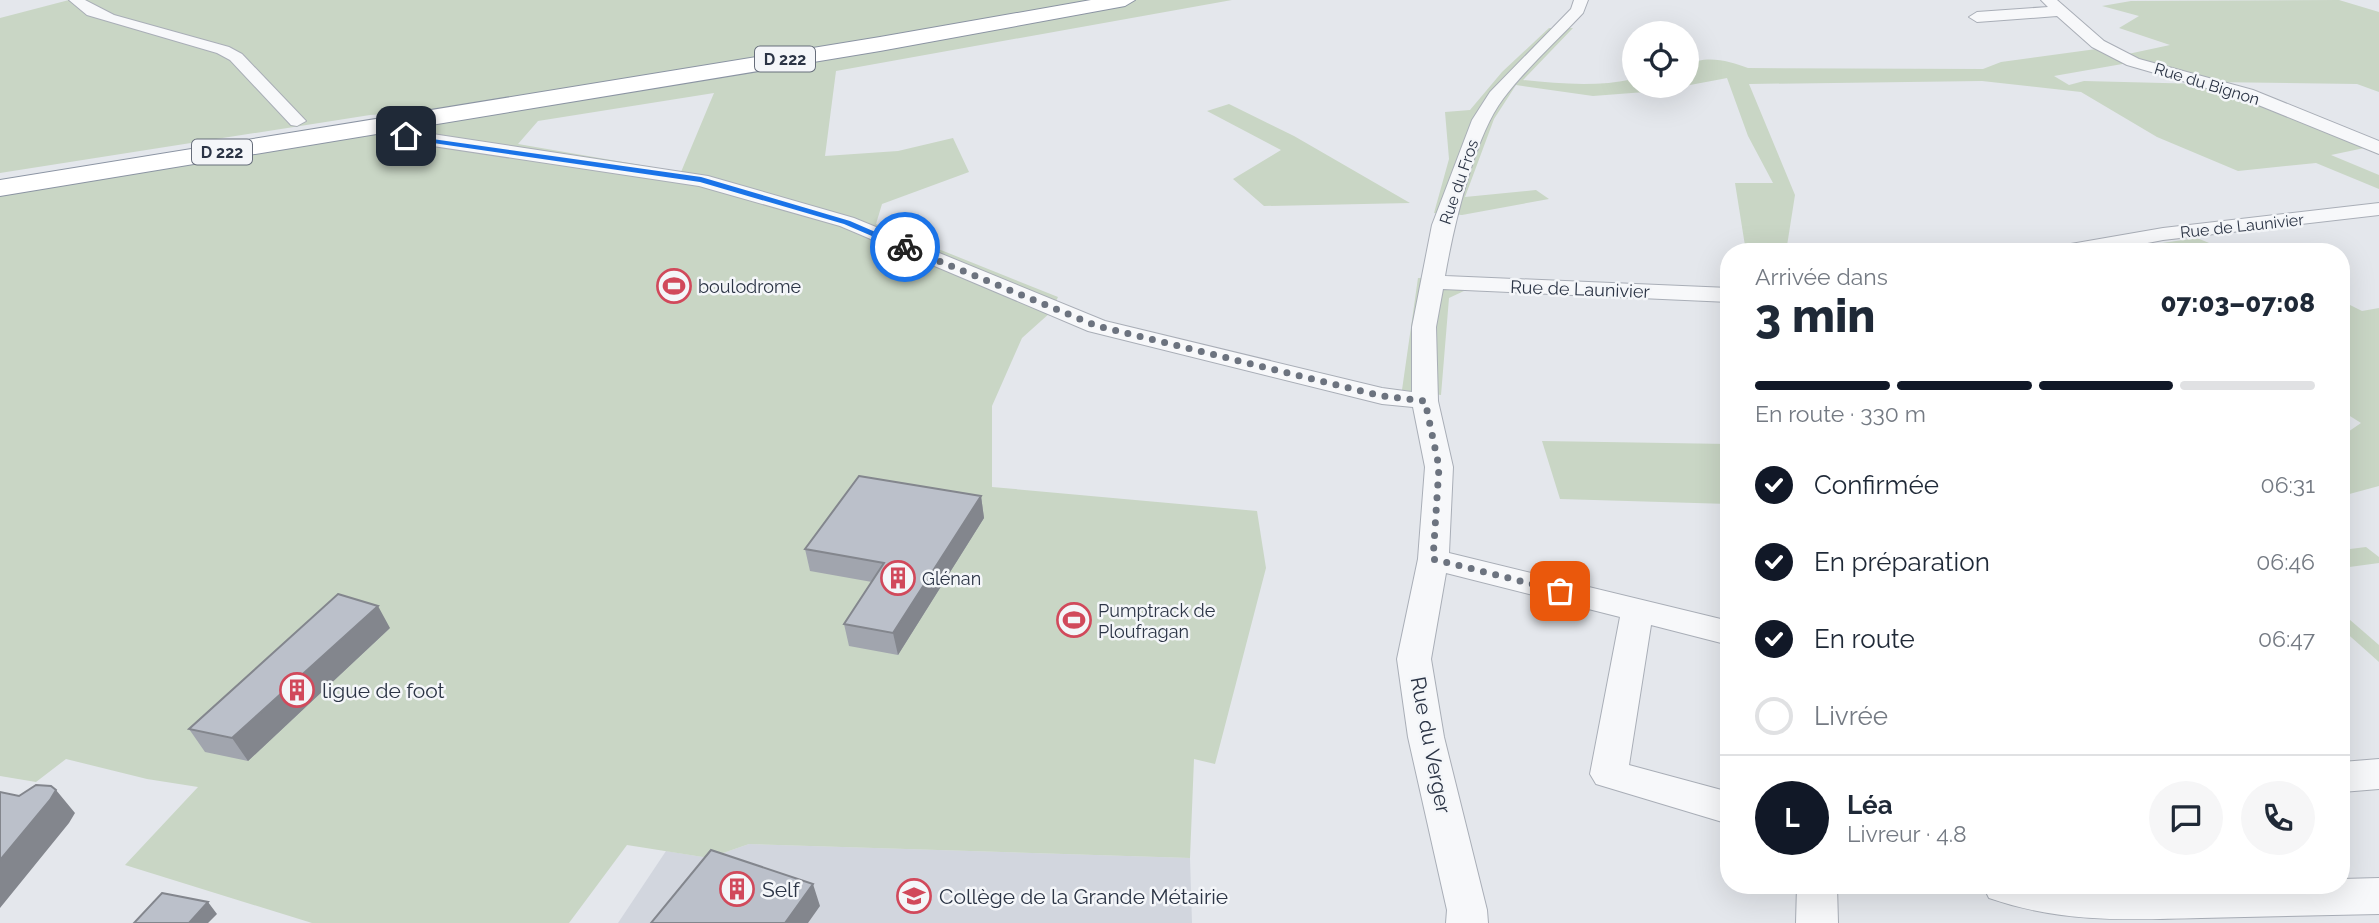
<!DOCTYPE html>
<html lang="fr">
<head>
<meta charset="utf-8">
<style>
	:root { --surface:#fff; --page:#f6f6f7; --text:#1f2937; --muted:#747a83; --line:#e0e1e3; --accent:#111827 }
	body { margin:0; font-family:Raleway,sans-serif; background:var(--page); color:var(--text); height:100vh; display:flex; flex-direction:column; font-size:26px; white-space:nowrap }
	* { box-sizing:border-box; margin:0 }
	p { font-size:23px; color:var(--muted) }
	.icon { flex:none; width:38px; height:38px; fill:none; stroke:currentColor; stroke-width:2; stroke-linecap:round; stroke-linejoin:round }
	.map { position:relative; flex:1; overflow:hidden }
	.drawer { position:absolute; left:1720px; top:243px; width:630px; height:651px; display:flex; flex-direction:column; background:var(--surface); border-radius:28px; box-shadow:0 7px 28px #0002 }
	.drawer>* { flex:none }
	.tools { position:absolute; left:1622px; top:21px; display:grid; gap:14px }
	.tools a { display:grid; place-items:center; width:77px; height:77px; border-radius:50%; background:var(--surface); box-shadow:0 7px 28px #0002; font-size:35px }
	.pin { position:absolute; display:grid; place-items:center; width:60px; height:60px; color:#fff; margin:-30px; border-radius:14px; box-shadow:0 4px 10px #0006 }
	.courier { position:absolute; display:grid; place-items:center; width:70px; height:70px; margin:-35px; border:5px solid #1a73e8; border-radius:50%; background:#fff; color:#222; box-shadow:0 2px 9px #0007 }
	.overview em { font-style:normal; font-weight:800 }
	.overview div { display:flex; flex-direction:column-reverse }
	.overview { display:flex; align-items:center; justify-content:space-between; height:119px; padding:0 35px }
	h1 { font-size:46px; font-weight:800; line-height:52px }
	.bar { display:grid; grid-template-columns:repeat(4,1fr); gap:10px 7px; align-content:center; height:84px; padding:0 35px }
	.bar i { height:9px; border-radius:5px; background:var(--line) }
	.bar .current { background:var(--accent) }
	.bar p { grid-column:span 4 }
	.line { display:flex; align-items:center; gap:18px; padding:0 35px; border-top:2px solid var(--line) }
	.line div { flex:1 }
	.round { display:grid; place-items:center; flex:none; width:74px; height:74px; border-radius:37px; background:var(--page) }
	ol { padding:0 35px; list-style:none }
	li { display:flex; align-items:center; gap:21px; height:77px }
	li p { margin-inline-start:auto }
	li .icon { padding:7px; border-radius:50%; background:var(--accent); color:#fff; stroke-width:4 }
	li:last-child { color:var(--muted) }
	li i { width:38px; height:38px; border:4px solid var(--line); border-radius:50% }
	.map>svg:first-child { display:block }
	.built { fill:#d2d6de }
	.green { fill:#c9d6c5; fill-rule:evenodd }
	.lines { fill:none; stroke-linecap:round; stroke-linejoin:round }
	.minor-casing { stroke:#a9aeb7; stroke-width:2 }
	.highway-casing { stroke:#8b94a3; stroke-width:2 }
	.minor { fill:#f7f8fa; fill-rule:evenodd }
	.highway { fill:#fff; fill-rule:evenodd }
	.wall { fill:#a1a5ae }
	.shaded-wall { fill:#83868d }
	.building { fill:#bbc0ca; stroke:#83868d; stroke-width:2 }
	.route { fill:#1a73e8 }
	.done { stroke:#6c737f; stroke-width:7; stroke-dasharray:0 12.6 }
	.labels { text-anchor:middle; dominant-baseline:central; stroke-width:5; stroke-linejoin:round; paint-order:stroke }
	.shield { fill:#f4f6f9; stroke:#676e7b; stroke-width:2 }
	.shield-label { font-size:16px; font-weight:bold; fill:#2b3445 }
	.far-street-label { font-size:16px; fill:#2b3445; stroke:#f4f6f9 }
	.poi-label { font-size:18px; fill:#2b3445; stroke:#f4f6f9; text-anchor:start }
	.street-label { font-size:18px; fill:#2b3445; stroke:#f4f6f9 }
	.near-poi-label { font-size:21px; fill:#2b3445; stroke:#f4f6f9; text-anchor:start }
	.near-street-label { font-size:21px; fill:#2b3445; stroke:#f4f6f9 }
</style>
</head>
<body>
<div class="map">
<svg width="2379" height="923" viewBox="0 0 2379 923">
	<rect width="100%" height="100%" fill="#e4e7ec"/>
	<path class="built" d="M749 844 1190 858 1192 923H618L666 851 709 858Z"/>
	<path class="green" d="M69 0H1232L836 71 825 156 898 151 953 138 969 172 882 204 876 224 1058 297 1051 312 1022 338 992 406V487L1257 511 1266 568 1215 764 1194 759 1190 858 749 844 709 858 627 845 569 923H312L125 865 198 787 147 779 66 759 36 782 0 776V194L433 111 370 115 0 173V18ZM714 93 681 172 518 144 538 121Z
		M2339 0 2379 12V92L2357 84 2209 82 2128 63 2054 76 2069 85 2084 81 2203 84 2248 97 2369 147 2331 155 2379 175V189L2316 163 2238 171 2157 137 2081 92 1982 81 1749 84 1795 195 1786 252H1746L1735 183H1773L1748 136 1727 78 1722 79 1658 91 1593 96 1516 85 1494 119 1465 197 1536 190 1549 199 1462 215 1434 213 1449 159 1445 112 1470 110 1502 72 1549 28H1573L1523 80C1561 84 1597 87 1634 79V86H1687V66C1704 54 1730 61 1748 68L1983 69 2001 62 2111 47 2128 54 2170 45 2119 28 2139 16 2102 6 2131 1Z
		M1229 104 1294 136 1410 203 1264 206 1233 179 1281 150 1207 111Z
		M2197 238 2231 252H2128L2120 249Z
		M1452 277 1729 288V301L1466 290 1449 298 1441 395 1402 390 1418 278Z
		M2342 301 2362 311 2379 308V486L2342 496V436L2361 423 2342 411Z
		M1542 441 1729 444V504L1560 499Z
		M2366 547 2379 557V563L2342 568V550Z
		M2342 613 2379 645V662L2342 629Z"/>
	<g class="lines">
		<g class="minor-casing">
			<path id="minor" d="M69 0H85L114 15 229 47 242 54 306 121 297 126 291 125 230 60 217 53 87 15Z
				M1574 0H1588L1583 13C1557 41 1526 68 1503 99 1474 137 1453 229 1445 276L1729 288V302L1443 289 1436 327 1438 401 1453 467 1449 553 1729 621V645L1651 625 1629 765 1729 792V824L1596 784 1590 774 1620 617 1446 573 1431 659 1444 737 1487 910 1488 923H1446L1447 910 1408 737 1397 659 1418 559 1425 467 1413 407 1382 404 1088 331 840 226 699 186 406 142 397 136 406 130 708 176 854 218 1105 321 1382 388 1412 392V327L1432 225 1472 120 1490 92 1571 9Z
				M2041 0H2057L2104 41 2139 59 2253 90 2379 141V154L2241 98 2127 65 2092 47 2057 16 1977 22 1969 17 1977 12 2048 7Z
				M2379 203V215L2163 240 2101 252H2054L2065 245 2163 228Z
				M2379 759V789L2342 792V762Z
				M2379 878V914C2320 915 2261 917 2201 918 2126 920 2061 923 1989 898L1983 886H2342V879Z
				M1797 886H1837L1838 923H1796Z"/>
		</g>
		<g class="highway-casing">
			<path id="highway" d="M1091 0H1135L1125 6 880 51 0 196V180L880 37Z"/>
		</g>
		<use href="#minor" class="minor"/>
		<use href="#highway" class="highway"/>
	</g>
	<path class="wall" d="M981 496 984 518 898 655 849 646 844 624 872 582 810 571 805 549Z
		M390 628 248 761 205 752 189 729Z"/>
	<path class="shaded-wall" d="M981 496 984 518 898 655 893 633Z
		M378 606 390 628 248 761 232 738Z
		M56 790 75 813 69 823 0 908V860Z
		M813 884 820 906 808 923H785Z
		M208 902 217 914 208 923H189Z"/>
	<path class="building" d="M859 476 981 496 893 633 844 624 884 563 805 549Z
		M338 594 378 606 232 738 189 729Z
		M36 785 51 786 56 790 50 800 0 860V792L19 796Z
		M711 850 813 884 785 923H651Z
		M162 893 208 902 189 923H134Z"/>
	<path class="route" d="M404 135 701 177 850 221 910 247 902 249 844 224 700 182 406 139Z"/>
	<g class="lines">
		<path class="done" d="M905 247 1097 326 1382 396 1425 401 1439 467 1433 559 1560 591"/>
	</g>
	<defs>
		<g id="stadium-ring" transform="scale(1.75)"><circle r="9.5" fill="#f4f6f9" stroke="#d1495b" stroke-width="1.5"/><path d="M0-5a6.5 5 0 1 0 0 10a6.5 5 0 1 0 0-10ZM-3.5-1.8h7v3.6h-7Z" fill="#d1495b"/></g>
		<g id="building-ring" transform="scale(1.75)"><circle r="9.5" fill="#f4f6f9" stroke="#d1495b" stroke-width="1.5"/><path d="M-4-6H4V6H1V3H-1V6H-4ZM-2.5-4.3h1.7v1.8h-1.7ZM.8-4.3h1.7v1.8H.8ZM-2.5-1h1.7V.8h-1.7ZM.8-1h1.7V.8H.8Z" fill="#d1495b"/></g>
		<g id="school-ring" transform="scale(1.75)"><circle r="9.5" fill="#f4f6f9" stroke="#d1495b" stroke-width="1.5"/><path d="M0-5L7-2L0 1L-7-2ZM-4 1L0 2.5L4 1V4Q0 6-4 4Z" fill="#d1495b"/></g>
	</defs>
	<g fill-rule="evenodd">
		<use href="#stadium-ring" x="674" y="286"/>
		<use href="#building-ring" x="898" y="578"/>
		<use href="#stadium-ring" x="1074" y="620"/>
		<use href="#building-ring" x="297" y="690"/>
		<use href="#building-ring" x="737" y="889"/>
		<use href="#school-ring" x="914" y="896"/>
	</g>
	<g class="labels">
		<g class="shield">
			<rect x="755" y="46.5" width="60" height="25" rx="5"/>
			<rect x="192" y="139.5" width="60" height="25" rx="5"/>
		</g>
		<g class="shield-label">
			<text x="785" y="59">D 222</text>
			<text x="222" y="152">D 222</text>
		</g>
		<g class="far-street-label">
			<text transform="translate(2207 84) rotate(17)">Rue du Bignon</text>
			<text transform="translate(1459 182) rotate(-71)">Rue du Fros</text>
			<text transform="translate(2242 226) rotate(-6)">Rue de Launivier</text>
		</g>
		<g class="poi-label">
			<text x="698" y="286">boulodrome</text>
			<text x="922" y="578">Glénan</text>
			<text x="1098" y="610">Pumptrack de<tspan x="1098" dy="21">Ploufragan</tspan></text>
		</g>
		<g class="street-label">
			<text transform="translate(1580 289) rotate(2)">Rue de Launivier</text>
		</g>
		<g class="near-poi-label">
			<text x="322" y="690">ligue de foot</text>
			<text x="762" y="889">Self</text>
			<text x="939" y="896">Collège de la Grande Métairie</text>
		</g>
		<g class="near-street-label">
			<text transform="translate(1431 745) rotate(79)">Rue du Verger</text>
		</g>
	</g>
</svg>
<div class="tools">
<a><svg class="icon" aria-label="locate" viewBox="0 0 24 24"><circle cx="12" cy="12" r="6"/><path d="M12 2v4M12 18v4M2 12h4M18 12h4"/></svg></a>
</div>
<div class="pin" style="left:1560px;top:591px;background:#ea580c"><svg class="icon" aria-label="bag" viewBox="0 0 24 24"><path d="M5 8h14l-1 12H6zM9 8a3 3 0 0 1 6 0"/></svg></div>
<div class="pin" style="left:406px;top:136px;background:#1f2937"><svg class="icon" aria-label="home" viewBox="0 0 24 24"><path d="M3 11l9-7 9 7M6 9v11h12V9"/></svg></div>
<div class="courier" style="left:905px;top:247px"><svg class="icon" aria-label="bike" viewBox="0 0 24 24"><circle cx="6" cy="16" r="4"/><circle cx="18" cy="16" r="4"/><path d="M6 16l4-8h5l3 8M10 8l3 8H6M13 5h3"/></svg></div>
<section class="drawer">
<div class="overview"><div><h1>3 min</h1><p>Arrivée dans</p></div><em>07:03–07:08</em></div>
<div class="bar"><i class="current"></i><i class="current"></i><i class="current"></i><i></i><p>En route · 330 m</p></div>
<ol>
<li><svg class="icon" aria-label="check" viewBox="0 0 24 24"><path d="M5 12l5 5 9-10"/></svg>Confirmée<p>06:31</p></li>
<li><svg class="icon" aria-label="check" viewBox="0 0 24 24"><path d="M5 12l5 5 9-10"/></svg>En préparation<p>06:46</p></li>
<li><svg class="icon" aria-label="check" viewBox="0 0 24 24"><path d="M5 12l5 5 9-10"/></svg>En route<p>06:47</p></li>
<li><i></i>Livrée</li>
</ol>
<div class="line" style="height:126px"><b class="round" style="background:var(--accent);color:#fff">L</b><div><b>Léa</b><p>Livreur · 4.8</p></div><a class="round"><svg class="icon" aria-label="chat" viewBox="0 0 24 24"><path d="M4 5h16v11H9l-5 4z"/></svg></a><a class="round"><svg class="icon" aria-label="phone" viewBox="0 0 24 24"><path d="M5 4h4l2 5-3 2q2 4 5 5l2-3 5 2v4C11 20 4 13 5 4z"/></svg></a></div>
</section>
</div>
</body>
</html>
